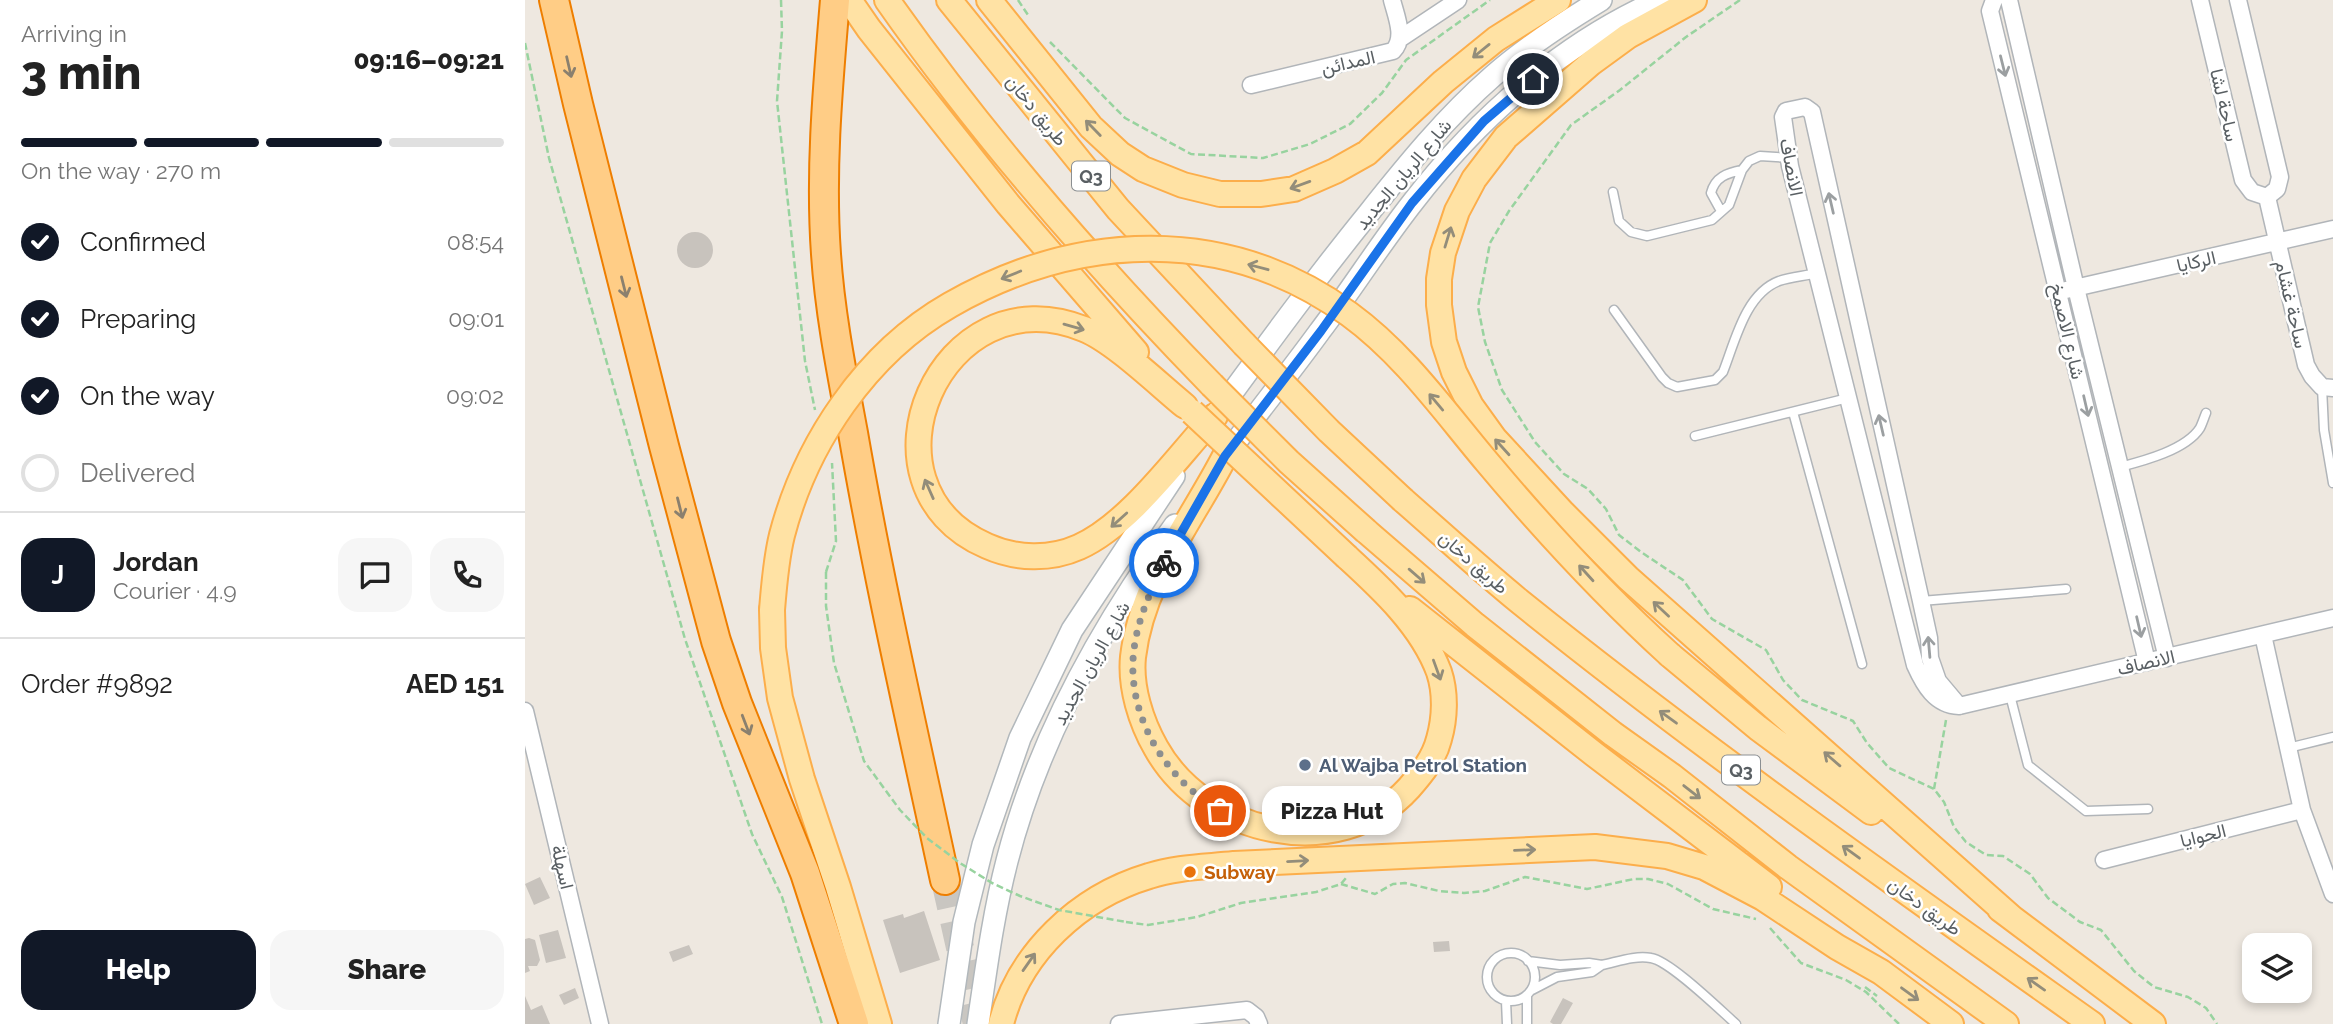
<!DOCTYPE html>
<html lang="en">
<head>
<meta charset="utf-8">
<style>
	:root { --surface:#fff; --page:#f6f6f6; --text:#222; --muted:#767676; --line:#e0e0e0; --accent:#111827 }
	body { margin:0; font-family:Raleway,Vazirmatn,sans-serif; background:var(--page); color:var(--text); height:100vh; display:flex; flex-direction:column; font-size:26px; white-space:nowrap }
	* { box-sizing:border-box; margin:0 }
	p { font-size:23px; color:var(--muted) }
	.icon { flex:none; width:38px; height:38px; fill:none; stroke:currentColor; stroke-width:2; stroke-linecap:round; stroke-linejoin:round }
	.map { position:relative; flex:1; overflow:hidden }
	.details { display:flex; flex-direction:column; background:var(--surface); width:525px }
	.details>* { flex:none }
	.controls { position:absolute; left:1717px; top:933px; display:grid; gap:14px }
	.controls a { display:grid; place-items:center; width:70px; height:70px; border-radius:14px; background:var(--surface); box-shadow:0 4px 10px #0003; font-size:35px }
	.pin { position:absolute; display:grid; place-items:center; width:60px; height:60px; color:#fff; margin:-30px; border:4px solid #fff; border-radius:50%; box-shadow:0 2px 7px #0007 }
	.courier { position:absolute; display:grid; place-items:center; width:70px; height:70px; margin:-35px; border:5px solid #1a73e8; border-radius:50%; background:#fff; color:#222; box-shadow:0 2px 9px #0007 }
	.bubble { position:absolute; height:49px; border-radius:21px; background:var(--surface); box-shadow:0 4px 10px #0003; font-size:23px; font-weight:800; line-height:49px; text-align:center }
	.head em { font-style:normal; font-weight:800 }
	.head div { display:flex; flex-direction:column-reverse }
	.head { display:flex; align-items:center; justify-content:space-between; height:119px; padding:0 21px }
	h1 { font-size:46px; font-weight:800; line-height:52px }
	.bar { display:grid; grid-template-columns:repeat(4,1fr); gap:10px 7px; align-content:center; height:84px; padding:0 21px }
	.bar i { height:9px; border-radius:5px; background:var(--line) }
	.bar .active { background:var(--accent) }
	.bar p { grid-column:span 4 }
	.line { display:flex; align-items:center; gap:18px; padding:0 21px; border-top:2px solid var(--line) }
	.line div { flex:1 }
	.round { display:grid; place-items:center; flex:none; width:74px; height:74px; border-radius:21px; background:var(--page) }
	ol { padding:0 21px; list-style:none }
	li { display:flex; align-items:center; gap:21px; height:77px }
	li p { margin-inline-start:auto }
	li .icon { padding:7px; border-radius:50%; background:var(--accent); color:#fff; stroke-width:4 }
	li:last-child { color:var(--muted) }
	li i { width:38px; height:38px; border:4px solid var(--line); border-radius:50% }
	.button { display:flex; gap:14px; margin-top:auto; padding:14px 21px }
	.button a { flex:1; height:80px; border-radius:21px; background:var(--accent); color:#fff; font-size:28px; font-weight:800; line-height:80px; text-align:center }
	.button a+a { background:var(--page); color:var(--text) }
	main { display:flex; flex:1; min-height:0 }
	.map>svg:first-child { display:block }
	.building { fill:#c8c3bd }
	.lines { fill:none; stroke-linecap:round; stroke-linejoin:round }
	.highway-tunnel { stroke:#c9c6c1; stroke-width:28; stroke-dasharray:28 14; stroke-linecap:butt }
	.lane-casing { stroke:#b1b5b9; stroke-width:11 }
	.street-casing { stroke:#b1b5b9; stroke-width:19 }
	.secondary-casing { stroke:#b2b8bc; stroke-width:24 }
	.primary-casing { stroke:#fcae4b; stroke-width:28 }
	.highway-casing { stroke:#ee7e00; stroke-width:32 }
	.path { stroke:#98d39f; stroke-width:2.5; stroke-dasharray:7 3.5; stroke-linecap:butt }
	.lane { stroke:#fff; stroke-width:8 }
	.street { stroke:#fff; stroke-width:16 }
	.secondary { stroke:#fff; stroke-width:21 }
	.primary { stroke:#ffe2a4; stroke-width:24 }
	.highway { stroke:#ffcd86; stroke-width:28 }
	.primary-bridge-casing { stroke:#fcae4b; stroke-width:28; stroke-linecap:butt }
	.path-bridge { stroke:#98d39f; stroke-width:2.5; stroke-dasharray:7 3.5; stroke-linecap:butt }
	.primary-bridge { stroke:#ffe2a4; stroke-width:24 }
	.oneway { stroke:#938d7a }
	.oneway2 { stroke:#9b9fa1 }
	.oneway3 { stroke:#8b806e }
	.done { stroke:#8d8f8f; stroke-width:7; stroke-dasharray:0 12.6 }
	.route { stroke:#1a73e8; stroke-width:9 }
	.service-dot { fill:#5c6f8a; stroke:#fff; stroke-width:2.5 }
	.food-dot { fill:#e8710a; stroke:#fff; stroke-width:2.5 }
	.labels { text-anchor:middle; dominant-baseline:central; stroke-width:5; stroke-linejoin:round; paint-order:stroke }
	.shield { fill:#fff; stroke:#8b8f92; stroke-width:2 }
	.shield-label { font-size:18px; font-weight:bold; fill:#595f63 }
	.street-label { font-size:19px; fill:#595f63; stroke:#fff }
	.service-label { font-size:19px; font-weight:bold; fill:#4e5e75; stroke:#fff; text-anchor:start }
	.food-label { font-size:19px; font-weight:bold; fill:#c56008; stroke:#fff; text-anchor:start }
</style>
</head>
<body>
<main>
<section class="details">
<div class="head"><div><h1>3 min</h1><p>Arriving in</p></div><em>09:16–09:21</em></div>
<div class="bar"><i class="active"></i><i class="active"></i><i class="active"></i><i></i><p>On the way · 270 m</p></div>
<ol>
<li><svg class="icon" aria-label="check" viewBox="0 0 24 24"><path d="M5 12l5 5 9-10"/></svg>Confirmed<p>08:54</p></li>
<li><svg class="icon" aria-label="check" viewBox="0 0 24 24"><path d="M5 12l5 5 9-10"/></svg>Preparing<p>09:01</p></li>
<li><svg class="icon" aria-label="check" viewBox="0 0 24 24"><path d="M5 12l5 5 9-10"/></svg>On the way<p>09:02</p></li>
<li><i></i>Delivered</li>
</ol>
<div class="line" style="height:126px"><b class="round" style="background:var(--accent);color:#fff">J</b><div><b>Jordan</b><p>Courier · 4.9</p></div><a class="round"><svg class="icon" aria-label="chat" viewBox="0 0 24 24"><path d="M4 5h16v11H9l-5 4z"/></svg></a><a class="round"><svg class="icon" aria-label="phone" viewBox="0 0 24 24"><path d="M5 4h4l2 5-3 2q2 4 5 5l2-3 5 2v4C11 20 4 13 5 4z"/></svg></a></div>
<div class="line" style="height:91px"><div>Order #9892</div><b>AED 151</b></div>
<div class="button"><a>Help</a><a>Share</a></div>
</section>
<div class="map">
<svg width="1808" height="1024" viewBox="0 0 1808 1024">
	<rect width="100%" height="100%" fill="#eee8e0"/>
	<path class="building" d="M152 250a18 18 0 1 1 36 0a18 18 0 1 1-36 0Z
		M15 877 25 898 9 905 0 884Z
		M399 911 415 960 375 973 358 920 378 914 379 918Z
		M33 930 41 958 21 963 14 935Z
		M4 938 10 940 15 960 12 966H3L5 971 0 973V939Z
		M924 941 925 951 909 952 908 942Z
		M164 945 168 954 148 962 144 952Z
		M50 988 54 998 39 1005 34 995Z
		M0 996 6 1010 17 1005 25 1024H0Z
		M1038 998 1048 1003 1036 1024H1028L1025 1022Z"/>
	<g class="lines">
		<path class="highway-tunnel" d="M420 880 452 1024"/>
		<g class="lane-casing">
			<path id="lane" d="M1088 192 1094 221 1106 232 1122 236 1187 220 1204 205 1217 170 1224 161 1235 156 1265 158
				M1196 211 1186 193C1190 177 1202 173 1217 170
				M1089 310 1137 377 1143 383 1152 387 1190 380 1198 372C1210 342 1220 294 1254 281 1266 277 1280 276 1292 273
				M1797 387 1799 430 1808 483
				M1268 412 1337 664
				M1170 436 1323 398
				M1595 467C1618 461 1661 450 1675 428 1677 424 1679 418 1681 413
				M1396 601 1541 589
				M1485 695 1503 765 1561 811 1623 809
				M1763 748 1808 737
				M962 977a24 24 0 1 1 48 0a24 24 0 1 1-48 0Z
				M1003 961 1035 965 1064 963 1077 965 1067 972 1032 977 1007 990
				M1077 965C1092 962 1110 955 1126 958 1145 961 1194 1009 1211 1024
				M981 1001 982 1024
				M1002 1024V995"/>
		</g>
		<g class="street-casing">
			<path id="street" d="M1469 0 1465 11 1622 662
				M1484 0 1551 288 1642 658
				M1675 0 1718 180 1727 192 1742 197
				M1713 0 1755 177 1752 189 1742 197
				M876 38 933 0
				M726 85 868 51C881 38 871 16 867 0
				M1742 197 1781 365 1787 376 1797 387 1808 388
				M1541 290 1808 229
				M1738 635 1777 810 1808 894
				M1434 706 1413 681 1405 658 1404 638 1396 601 1287 112 1280 107 1261 111 1258 117 1265 166 1390 665C1399 685 1410 705 1434 706L1808 618
				M0 711 75 1024
				M1579 860 1777 810
				M594 1024 722 1010 731 1017 734 1024"/>
		</g>
		<g class="secondary-casing">
			<path id="secondary" d="M693 412C742 345 791 278 843 214 882 165 921 117 968 76 1001 47 1038 23 1076 0
				M696 462C728 418 763 375 795 331 827 289 855 244 888 202 953 118 1037 43 1135 0
				M424 1024 439 922 458 845 495 738 547 630 649 476
				M453 1024C461 970 468 915 482 861 513 740 577 625 650 525"/>
		</g>
		<g class="primary-casing">
			<path id="primary" d="M324 0 344 29 483 204 611 352
				M362 0C458 137 570 265 687 385
				M424 0 593 209 719 344
				M464 0 566 127 595 154 618 169 658 185 695 194H736L769 189 810 171 842 153 918 82 971 39 1033 0
				M1169 0 1103 36 1066 63 981 137 949 179 932 211 918 253 914 279V305L919 342 929 372 946 406 969 438 1038 513 1103 578 1487 918
				M660 406C633 384 589 341 559 329 416 271 323 486 462 546 491 559 525 560 554 547 605 524 652 457 690 416
				M700 456C666 522 617 581 608 657 605 687 616 722 631 748 679 834 813 866 884 788 897 773 909 759 914 739 920 718 921 693 914 672 897 626 857 589 822 557
				M878 500C917 534 955 569 994 601 1179 750 1374 887 1567 1024
				M841 531 950 625 1088 734 1147 776 1263 867 1481 1024
				M885 609 1069 754 1244 887
				M247 610 248 648 255 698 277 779 313 887 354 1024
				M1145 655 1233 728 1346 812
				M1475 909 1628 1024
				M476 1024C494 953 554 897 624 876 651 867 681 867 709 864L1070 847 1142 856 1179 867 1238 898 1312 947 1356 972 1426 1024"/>
		</g>
		<g class="highway-casing">
			<path id="highway" d="M29 0 53 104 139 446 191 641 212 703 280 873 329 1024
				M310 0C303 84 295 170 301 254 305 314 317 374 328 433 354 583 388 731 420 880"/>
		</g>
		<path class="path" d="M256 0 257 31 252 101 280 361 290 410
			M493 0 503 15
			M1215 0 1161 37 1095 90 1046 125 984 211 965 243 953 307 960 342 977 390 1010 442 1039 474 1063 489 1081 509 1094 535 1116 552 1158 580 1187 619 1241 650 1258 680 1277 700 1328 721 1342 743 1364 768 1409 789 1419 802 1429 827 1441 842 1461 855 1478 856 1505 874 1523 898 1555 922 1576 930 1609 971 1629 987 1663 997 1681 1008 1692 1024
			M525 42 600 118 666 154 738 158 785 144 825 124 857 93 881 60 965 0
			M0 43 24 158 160 639 227 834 257 897 297 1024
			M301 572 311 541 307 463
			M1409 789 1421 720
			M816 884 850 894 868 884 880 883 914 891 939 893 960 891 1000 877 1062 889 1109 879H1123L1143 884 1188 909 1231 919
			M601 922 623 925 672 917 716 903 791 892 816 884 821 878
			M1245 928 1276 963 1321 980 1341 992 1374 1024
			M1340 987 1352 996"/>
		<use href="#lane" class="lane"/>
		<use href="#street" class="street"/>
		<use href="#secondary" class="secondary"/>
		<use href="#primary" class="primary"/>
		<use href="#highway" class="highway"/>
		<g class="primary-bridge-casing">
			<path id="primary-bridge" d="M719 344 804 431 878 500
				M687 385 764 462 841 531
				M667 412 822 557
				M247 610C249 585 251 559 257 535 281 443 341 353 425 305 553 232 701 225 824 314 879 354 919 411 962 462 1019 530 1079 595 1145 655"/>
		</g>
		<path class="path-bridge" d="M301 572V606L309 663 339 761 375 810 402 838 435 863 467 883 495 896 534 910 601 922"/>
		<use href="#primary-bridge" class="primary-bridge"/>
	</g>
	<defs><path id="oneway-shaft" d="M-6 0H5M1.5-3L5.5 0L1.5 3" fill="none" stroke-width="1.6" stroke-linecap="round" stroke-linejoin="round" transform="scale(1.75)"/></defs>
	<g class="oneway">
		<use href="#oneway-shaft" transform="translate(956 51) rotate(141)"/>
		<use href="#oneway-shaft" transform="translate(568 128) rotate(-134)"/>
		<use href="#oneway-shaft" transform="translate(775 185) rotate(160)"/>
		<use href="#oneway-shaft" transform="translate(923 237) rotate(-73)"/>
		<use href="#oneway-shaft" transform="translate(733 267) rotate(-165)"/>
		<use href="#oneway-shaft" transform="translate(486 275) rotate(158)"/>
		<use href="#oneway-shaft" transform="translate(549 327) rotate(16)"/>
		<use href="#oneway-shaft" transform="translate(911 402) rotate(-130)"/>
		<use href="#oneway-shaft" transform="translate(977 447) rotate(-132)"/>
		<use href="#oneway-shaft" transform="translate(404 489) rotate(-114)"/>
		<use href="#oneway-shaft" transform="translate(594 520) rotate(138)"/>
		<use href="#oneway-shaft" transform="translate(1061 573) rotate(-132)"/>
		<use href="#oneway-shaft" transform="translate(892 576) rotate(41)"/>
		<use href="#oneway-shaft" transform="translate(1136 609) rotate(-137)"/>
		<use href="#oneway-shaft" transform="translate(912 670) rotate(70)"/>
		<use href="#oneway-shaft" transform="translate(1143 717) rotate(-144)"/>
		<use href="#oneway-shaft" transform="translate(1307 759) rotate(-139)"/>
		<use href="#oneway-shaft" transform="translate(1167 792) rotate(38)"/>
		<use href="#oneway-shaft" transform="translate(1000 850) rotate(-2)"/>
		<use href="#oneway-shaft" transform="translate(1326 852) rotate(-144)"/>
		<use href="#oneway-shaft" transform="translate(773 861) rotate(-3)"/>
		<use href="#oneway-shaft" transform="translate(504 962) rotate(-55)"/>
		<use href="#oneway-shaft" transform="translate(1511 984) rotate(-145)"/>
		<use href="#oneway-shaft" transform="translate(1385 994) rotate(36)"/>
	</g>
	<g class="oneway2">
		<use href="#oneway-shaft" transform="translate(1478 66) rotate(76)"/>
		<use href="#oneway-shaft" transform="translate(1306 203) rotate(-103)"/>
		<use href="#oneway-shaft" transform="translate(1561 406) rotate(77)"/>
		<use href="#oneway-shaft" transform="translate(1356 425) rotate(-103)"/>
		<use href="#oneway-shaft" transform="translate(1614 627) rotate(77)"/>
		<use href="#oneway-shaft" transform="translate(1404 647) rotate(-95)"/>
	</g>
	<g class="oneway3">
		<use href="#oneway-shaft" transform="translate(44 67) rotate(77)"/>
		<use href="#oneway-shaft" transform="translate(99 287) rotate(76)"/>
		<use href="#oneway-shaft" transform="translate(155 508) rotate(76)"/>
		<use href="#oneway-shaft" transform="translate(221 725) rotate(69)"/>
	</g>
	<g class="lines">
		<path class="done" d="M639 563C624 594 610 625 608 660 605 722 643 780 695 811"/>
		<path class="route" d="M639 563 700 456 796 331 887 203 959 121 1008 79"/>
	</g>
	<circle class="service-dot" cx="780" cy="765" r="7"/>
	<circle class="food-dot" cx="665" cy="872" r="7"/>
	<g class="labels">
		<g class="shield">
			<rect x="547" y="161.5" width="38" height="29" rx="5"/>
			<rect x="1197" y="755.5" width="38" height="29" rx="5"/>
		</g>
		<g class="shield-label">
			<text x="566" y="176">Q3</text>
			<text x="1216" y="770">Q3</text>
		</g>
		<g class="street-label">
			<text transform="translate(823 62) rotate(-13)">المدائن</text>
			<text transform="translate(1700 105) rotate(77)">ساحة لشا</text>
			<text transform="translate(512 110) rotate(51)">طريق دخان</text>
			<text transform="translate(1267 167) rotate(79)">الانصاف</text>
			<text transform="translate(878 174) rotate(-50)">شارع الريان الجديد</text>
			<text transform="translate(1671 261) rotate(-13)">الركايا</text>
			<text transform="translate(1767 304) rotate(77)">ساحة غشام</text>
			<text transform="translate(1543 331) rotate(77)">شارع الاصمخ</text>
			<text transform="translate(949 562) rotate(41)">طريق دخان</text>
			<text transform="translate(1621 662) rotate(-13)">الانصاف</text>
			<text transform="translate(566 663) rotate(-61)">شارع الريان الجديد</text>
			<text transform="translate(1678 835) rotate(-14)">الحوايا</text>
			<text transform="translate(38 867) rotate(77)">اسهلة</text>
			<text transform="translate(1400 906) rotate(36)">طريق دخان</text>
		</g>
		<g class="service-label">
			<text x="794" y="765">Al Wajba Petrol Station</text>
		</g>
		<g class="food-label">
			<text x="679" y="872">Subway</text>
		</g>
	</g>
</svg>
<div class="controls">
<a><svg class="icon" aria-label="layers" viewBox="0 0 24 24"><path d="M12 4l9 5-9 5-9-5zM3 14l9 5 9-5"/></svg></a>
</div>
<div class="pin" style="left:695px;top:811px;background:#ea580c"><svg class="icon" aria-label="bag" viewBox="0 0 24 24"><path d="M5 8h14l-1 12H6zM9 8a3 3 0 0 1 6 0"/></svg></div>
<div class="pin" style="left:1008px;top:79px;background:#1f2937"><svg class="icon" aria-label="home" viewBox="0 0 24 24"><path d="M3 11l9-7 9 7M6 9v11h12V9"/></svg></div>
<div class="courier" style="left:639px;top:563px"><svg class="icon" aria-label="bike" viewBox="0 0 24 24"><circle cx="6" cy="16" r="4"/><circle cx="18" cy="16" r="4"/><path d="M6 16l4-8h5l3 8M10 8l3 8H6M13 5h3"/></svg></div>
<div class="bubble" style="left:737px;top:786px;width:140px">Pizza Hut</div>
</div>
</main>
</body>
</html>
